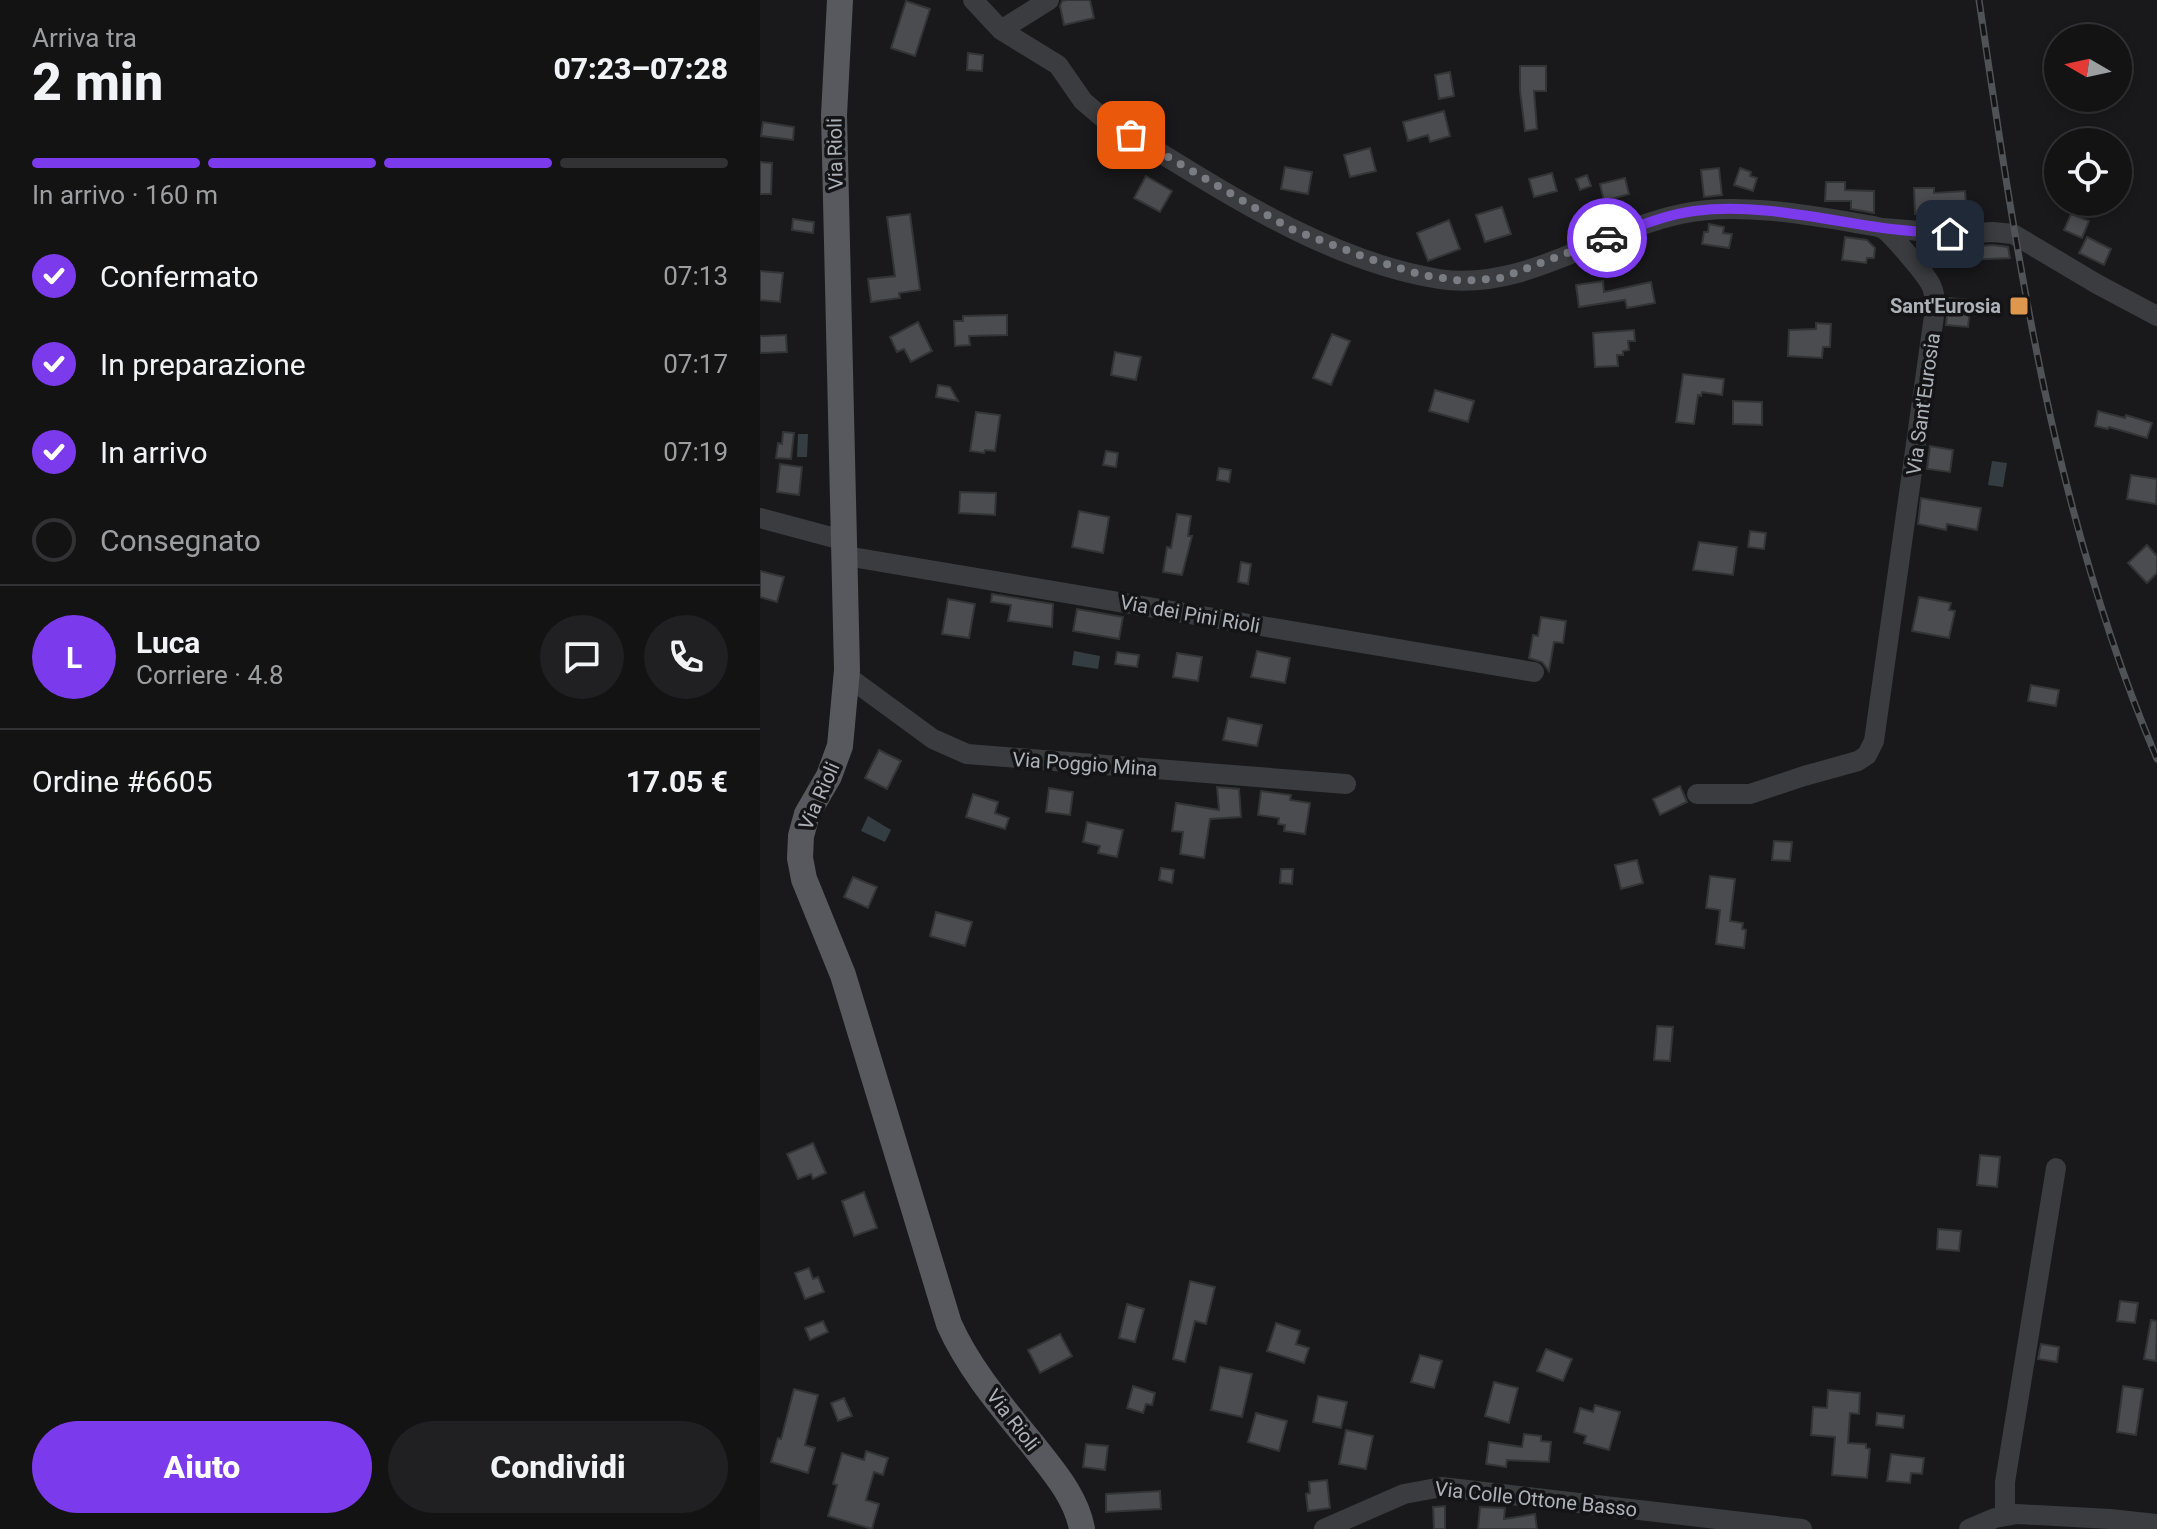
<!DOCTYPE html>
<html lang="it">
<head>
<meta charset="utf-8">
<style>
	:root { --surface:#131314; --page:#202022; --text:#f1f3f6; --muted:#9d9ea0; --line:#323234; --accent:#7c3aed }
	body { margin:0; font-family:Roboto,sans-serif; background:var(--page); color:var(--text); height:100vh; display:flex; flex-direction:column; font-size:30px; white-space:nowrap }
	* { box-sizing:border-box; margin:0 }
	p { font-size:26px; color:var(--muted) }
	.icon { flex:none; width:44px; height:44px; fill:none; stroke:currentColor; stroke-width:2; stroke-linecap:round; stroke-linejoin:round }
	.map { position:relative; flex:1; overflow:hidden }
	.side { display:flex; flex-direction:column; background:var(--surface); width:760px }
	.side>* { flex:none }
	.needle { width:52px; rotate:279deg }
	.buttons { position:absolute; left:1284px; top:24px; display:grid; gap:16px }
	.buttons a { display:grid; place-items:center; width:88px; height:88px; border-radius:50%; background:var(--surface); box-shadow:0 4px 12px #0003,0 0 0 2px var(--line); font-size:40px }
	.pin { position:absolute; display:grid; place-items:center; width:68px; height:68px; color:#fff; margin:-34px; border-radius:16px; box-shadow:0 4px 12px #0006 }
	.courier { position:absolute; display:grid; place-items:center; width:80px; height:80px; margin:-40px; border:6px solid #7c3aed; border-radius:50%; background:#fff; color:#222; box-shadow:0 2px 10px #0007 }
	.overview em { font-style:normal; font-weight:800 }
	.overview div { display:flex; flex-direction:column-reverse }
	.overview { display:flex; align-items:center; justify-content:space-between; height:136px; padding:0 32px }
	h1 { font-size:52px; font-weight:800; line-height:60px }
	.bar { display:grid; grid-template-columns:repeat(4,1fr); gap:12px 8px; align-content:center; height:96px; padding:0 32px }
	.bar i { height:10px; border-radius:6px; background:var(--line) }
	.bar .selected { background:var(--accent) }
	.bar p { grid-column:span 4 }
	.line { display:flex; align-items:center; gap:20px; padding:0 32px; border-top:2px solid var(--line) }
	.line div { flex:1 }
	.round { display:grid; place-items:center; flex:none; width:84px; height:84px; border-radius:42px; background:var(--page) }
	ol { padding:0 32px; list-style:none }
	li { display:flex; align-items:center; gap:24px; height:88px }
	li p { margin-inline-start:auto }
	li .icon { padding:8px; border-radius:50%; background:var(--accent); color:#fff; stroke-width:4 }
	li:last-child { color:var(--muted) }
	li i { width:44px; height:44px; border:4px solid var(--line); border-radius:50% }
	.cta { display:flex; gap:16px; margin-top:auto; padding:16px 32px }
	.cta a { flex:1; height:92px; border-radius:48px; background:var(--accent); color:#fff; font-size:32px; font-weight:800; line-height:92px; text-align:center }
	.cta a+a { background:var(--page); color:var(--text) }
	main { display:flex; flex:1; min-height:0 }
	.map>svg:first-child { display:block }
	.water { fill:#343e42 }
	.building { fill:#4b4c4f; stroke:#333436; stroke-width:2 }
	.lines { fill:none; stroke-linecap:round; stroke-linejoin:round }
	.minor { stroke:#3a3c3f; stroke-width:20 }
	.major { stroke:#57595e; stroke-width:26 }
	.rail-casing { stroke:#4f5256; stroke-width:7 }
	.rail { stroke:#141416; stroke-width:4; stroke-dasharray:12; stroke-linecap:butt }
	.done { stroke:#797c82; stroke-width:8; stroke-dasharray:0 14.4 }
	.route { stroke:#7c3aed; stroke-width:10 }
	.poi-dot { fill:#df974d; stroke:#141416; stroke-width:3 }
	.labels { text-anchor:middle; dominant-baseline:central; stroke-width:7; stroke-linejoin:round; paint-order:stroke }
	.street-label { font-size:20px; fill:#adb2b9; stroke:#141416 }
	.poi-label { font-size:20px; font-weight:bold; fill:#adb2b9; stroke:#141416; text-anchor:end }
</style>
</head>
<body>
<main>
<section class="side">
<div class="overview"><div><h1>2 min</h1><p>Arriva tra</p></div><em>07:23–07:28</em></div>
<div class="bar"><i class="selected"></i><i class="selected"></i><i class="selected"></i><i></i><p>In arrivo · 160 m</p></div>
<ol>
<li><svg class="icon" aria-label="check" viewBox="0 0 24 24"><path d="M5 12l5 5 9-10"/></svg>Confermato<p>07:13</p></li>
<li><svg class="icon" aria-label="check" viewBox="0 0 24 24"><path d="M5 12l5 5 9-10"/></svg>In preparazione<p>07:17</p></li>
<li><svg class="icon" aria-label="check" viewBox="0 0 24 24"><path d="M5 12l5 5 9-10"/></svg>In arrivo<p>07:19</p></li>
<li><i></i>Consegnato</li>
</ol>
<div class="line" style="height:144px"><b class="round" style="background:var(--accent);color:#fff">L</b><div><b>Luca</b><p>Corriere · 4.8</p></div><a class="round"><svg class="icon" aria-label="chat" viewBox="0 0 24 24"><path d="M4 5h16v11H9l-5 4z"/></svg></a><a class="round"><svg class="icon" aria-label="phone" viewBox="0 0 24 24"><path d="M5 4h4l2 5-3 2q2 4 5 5l2-3 5 2v4C11 20 4 13 5 4z"/></svg></a></div>
<div class="line" style="height:104px"><div>Ordine #6605</div><b>17.05 €</b></div>
<div class="cta"><a>Aiuto</a><a>Condividi</a></div>
</section>
<div class="map">
<svg width="1397" height="1529" viewBox="0 0 1397 1529">
	<rect width="100%" height="100%" fill="#19191b"/>
	<path class="water" d="M38 434H48L47 457H37Z
		M1232 461 1247 463 1243 487 1228 485Z
		M314 651 340 656 338 669 312 665Z
		M108 816 131 830 125 842 101 831Z"/>
	<path class="building" d="M307 0H330L334 18 304 25 300 6 302 1Z
		M146 1 170 9 155 56 131 48Z
		M208 53 223 55 222 71 207 70Z
		M760 66H786V91H774L777 129 765 131 760 91Z
		M690 72 694 96 679 99 675 75Z
		M684 111 690 136 670 142 668 135 648 141 643 122Z
		M3 122 34 127 33 140 1 136Z
		M610 148 616 171 590 177 584 155Z
		M0 162 12 163 11 194H0Z
		M525 167 552 172 548 194 521 189Z
		M959 168 962 195 944 197 941 170Z
		M980 168 991 172 990 176 997 178 993 191 974 185Z
		M792 173 797 191 774 197 769 179Z
		M827 175 831 186 820 190 816 179Z
		M386 176 412 191 400 212 374 198Z
		M865 178 869 194 844 201 840 184Z
		M1066 182H1085V190L1114 191V213L1091 209V201H1065Z
		M1154 188H1174V193L1205 191 1207 215 1155 214Z
		M742 207 751 234 725 242 716 215Z
		M150 214 160 290 139 293 140 298 111 302 108 279 135 276 127 217Z
		M1311 214 1329 221 1322 238 1304 230Z
		M33 219 54 222 53 233 32 230Z
		M689 220 700 249 668 261 657 233Z
		M949 224 964 227 963 233 972 234 969 248 942 244 944 232H948Z
		M1085 237 1107 240 1115 248 1114 258H1107L1106 263 1082 260Z
		M1327 237 1351 249 1344 265 1319 253Z
		M1233 245 1248 247 1250 258 1203 260V247Z
		M0 271 23 273 20 302 0 300Z
		M843 281 844 292 891 282 895 303 867 308 865 300 819 307 816 285Z
		M1188 298 1211 300 1208 327 1186 325Z
		M247 315V335L209 336 210 345 195 346 194 321H203V316Z
		M158 322 172 351 151 362 144 349 137 352 130 337Z
		M1056 323 1071 324 1070 347H1063L1062 358 1028 356 1029 330 1056 329Z
		M874 330 875 341H868L869 350 863 351V355H857L858 366 835 367 833 333Z
		M572 334 590 341 571 385 553 378Z
		M26 335 27 352 0 353V336Z
		M355 352 381 357 376 380 351 375Z
		M923 374 964 379 962 395 942 392 941 396 938 395 934 424 916 422Z
		M178 385 190 387 198 401 176 397Z
		M675 390 714 401 708 422 669 411Z
		M973 401 1002 402V425L973 424Z
		M1338 411 1365 418 1366 415 1392 423 1387 438 1349 427 1348 429 1335 426Z
		M216 412 240 415 235 451 225 450 224 453 210 451Z
		M23 432 34 433 31 459 16 458 18 443 22 444Z
		M1170 446 1193 450 1190 472 1167 469Z
		M346 451 358 453 356 467 343 465Z
		M20 464 42 467 39 495 17 492Z
		M459 468 471 470 469 482 457 480Z
		M1371 475 1397 479 1396 504 1367 499Z
		M200 492 236 493 235 515 199 513Z
		M1161 498 1221 508 1217 530 1187 524 1186 530 1158 524Z
		M319 511 349 517 343 553 312 547Z
		M417 514 431 516 428 536H432L422 575 403 572 407 547 411 548Z
		M990 531 1006 533 1004 549 988 547Z
		M939 542 977 547 973 575 933 570Z
		M1387 545 1397 556V573L1387 583 1368 563Z
		M481 562 491 564 488 584 478 582Z
		M0 571 24 577 17 602 0 597Z
		M232 594 293 604 292 627 248 621 251 605 231 602Z
		M1159 597 1191 603 1189 610 1195 611 1189 638 1152 631Z
		M188 599 215 604 209 638 182 634Z
		M317 609 363 617 359 639 313 631Z
		M781 617 806 621 803 643 794 642 789 671 782 662 769 658 773 635 778 636Z
		M497 651 530 658 525 683 491 677Z
		M357 652 379 655 377 667 355 664Z
		M417 653 442 657 438 681 413 677Z
		M1271 685 1299 690 1296 706 1268 701Z
		M468 718 502 725 497 746 463 740Z
		M119 750 141 761 127 789 105 778Z
		M920 786 927 802 900 815 893 799Z
		M457 787 479 789 481 817 450 819 444 858 420 854 423 832 412 831 416 803 459 810Z
		M289 788 313 792 310 815 286 812Z
		M501 791 531 795 530 800 550 803 545 834 524 831 525 825 518 824 519 818 498 815Z
		M213 794 238 802 235 813 249 818 245 829 206 817Z
		M327 822 363 830 357 857 338 853 340 846 323 842Z
		M1014 841 1032 842 1030 861 1012 860Z
		M877 860 883 883 861 889 855 865Z
		M401 868 414 870 412 883 399 880Z
		M521 869H533L532 884 520 883Z
		M950 876 975 879 970 921 983 923 982 929 986 930 984 948 956 944 960 910 946 908Z
		M93 877 117 887 108 908 84 897Z
		M176 912 212 922 205 946 170 936Z
		M897 1026 913 1027 910 1061 894 1060Z
		M53 1143 66 1173 53 1179 51 1174 38 1179 27 1154Z
		M1220 1155 1240 1157 1237 1187 1217 1185Z
		M104 1192 117 1228 94 1236 82 1201Z
		M1178 1229 1201 1231 1199 1251 1177 1249Z
		M49 1268 53 1279 58 1277 64 1292 45 1299 35 1273Z
		M430 1281 455 1287 446 1324 435 1321 425 1362 413 1359Z
		M1360 1301 1378 1303 1375 1323 1357 1321Z
		M367 1304 384 1309 375 1342 359 1338Z
		M1391 1320 1397 1321 1396 1361 1384 1359Z
		M63 1321 68 1332 50 1340 45 1328Z
		M516 1323 540 1331 536 1344 549 1348 544 1363 507 1351Z
		M300 1334 312 1356 280 1373 268 1350Z
		M1281 1344 1299 1347 1297 1362 1278 1359Z
		M786 1349 812 1359 803 1381 777 1371Z
		M660 1355 682 1361 674 1388 651 1382Z
		M460 1367 492 1374 482 1417 451 1410Z
		M734 1382 758 1388 749 1423 725 1416Z
		M373 1386 395 1393 392 1405 386 1404 383 1413 367 1408Z
		M1363 1386 1383 1389 1376 1435 1357 1432Z
		M34 1389 58 1395 45 1445 55 1448 48 1473 11 1462 18 1438 21 1439Z
		M1068 1390 1100 1393 1099 1414 1090 1413 1088 1443 1106 1444V1448L1110 1449 1107 1478 1072 1475 1075 1437 1051 1435 1053 1407 1067 1408Z
		M558 1396 587 1402 581 1428 553 1422Z
		M84 1398 92 1416 78 1421 71 1403Z
		M835 1405 860 1412 849 1450 824 1443 826 1436 814 1432 820 1408 833 1412Z
		M496 1413 527 1421 519 1451 488 1442Z
		M1117 1413 1144 1416 1143 1428 1116 1425Z
		M586 1430 613 1436 606 1469 579 1464Z
		M764 1434 781 1436V1441L791 1442 789 1462 747 1460 746 1467 726 1464 729 1442 762 1447Z
		M326 1444 348 1446 345 1470 323 1467Z
		M106 1451 128 1458 123 1475 114 1472 106 1500 119 1504 112 1529 68 1516 77 1485 73 1484 82 1453 104 1460Z
		M1131 1454 1164 1458 1162 1474 1151 1473 1150 1483 1127 1481Z
		M567 1480 570 1508 548 1511 546 1494 550 1493 549 1482Z
		M400 1491 401 1509 346 1512V1494Z
		M685 1506V1529H674L673 1507Z
		M720 1507 745 1508 744 1519 775 1514 777 1529H718Z"/>
	<g class="lines">
		<path class="minor" d="M213 0 241 30 298 65 323 101 343 118C447 180 557 259 679 279 765 292 840 231 921 214 974 202 1043 214 1096 223 1104 225 1118 225 1125 230 1134 237 1166 275 1171 285 1175 293 1175 301 1175 309L1114 741 1107 755 1098 761 1044 776 990 794H937
			M241 30 289 0
			M1123 228 1197 234 1233 232 1253 234 1337 284 1397 316
			M0 518 86 541
			M86 556 774 672
			M87 676 173 739 207 754 586 784
			M1245 1516V1482L1296 1168
			M564 1529 644 1494 682 1487 1042 1529
			M1209 1529 1235 1518 1257 1514 1350 1519 1397 1524"/>
		<path class="major" d="M80 0 74 115 87 670 80 746 69 776 47 814 41 836 40 858 44 879 83 975 189 1324C209 1369 242 1407 273 1445 293 1471 316 1496 322 1529"/>
		<g class="rail-casing">
			<path id="rail" d="M1219 0C1257 259 1294 516 1397 759"/>
		</g>
		<use href="#rail" class="rail"/>
	</g>
	<g class="lines">
		<path class="done" d="M371 135 531 229 610 259 662 275 703 281 741 278 847 238"/>
		<path class="route" d="M847 238C876 227 904 215 934 211 996 203 1061 219 1123 228 1145 231 1167 232 1190 234"/>
	</g>
	<rect class="poi-dot" x="1249" y="296" width="20" height="20" rx="4"/>
	<g class="labels">
		<g class="street-label">
			<text transform="translate(75 154) rotate(-91)">Via Rioli</text>
			<text transform="translate(1163 404) rotate(-82)">Via Sant'Eurosia</text>
			<text transform="translate(430 614) rotate(10)">Via dei Pini Rioli</text>
			<text transform="translate(325 764) rotate(4)">Via Poggio Mina</text>
			<text transform="translate(59 796) rotate(-66)">Via Rioli</text>
			<text transform="translate(253 1420) rotate(52)">Via Rioli</text>
			<text transform="translate(776 1499) rotate(6)">Via Colle Ottone Basso</text>
		</g>
		<g class="poi-label">
			<text x="1241" y="306">Sant'Eurosia</text>
		</g>
	</g>
</svg>
<div class="buttons">
<a><svg class="needle" viewBox="-14 -14 28 28"><path d="M0-13l5 13h-10z" fill="#e53935"/><path d="M0 13l5-13h-10z" fill="#9d9ea0"/></svg></a>
<a><svg class="icon" aria-label="locate" viewBox="0 0 24 24"><circle cx="12" cy="12" r="6"/><path d="M12 2v4M12 18v4M2 12h4M18 12h4"/></svg></a>
</div>
<div class="pin" style="left:371px;top:135px;background:#ea580c"><svg class="icon" aria-label="bag" viewBox="0 0 24 24"><path d="M5 8h14l-1 12H6zM9 8a3 3 0 0 1 6 0"/></svg></div>
<div class="pin" style="left:1190px;top:234px;background:#1f2937"><svg class="icon" aria-label="home" viewBox="0 0 24 24"><path d="M3 11l9-7 9 7M6 9v11h12V9"/></svg></div>
<div class="courier" style="left:847px;top:238px"><svg class="icon" aria-label="car" viewBox="0 0 24 24"><path d="M5 17H2v-5l4-1 3-4h7l3 4 3 1v5h-3M9 17h6M6 11h13"/><circle cx="7" cy="17" r="2"/><circle cx="17" cy="17" r="2"/></svg></div>
</div>
</main>
</body>
</html>
